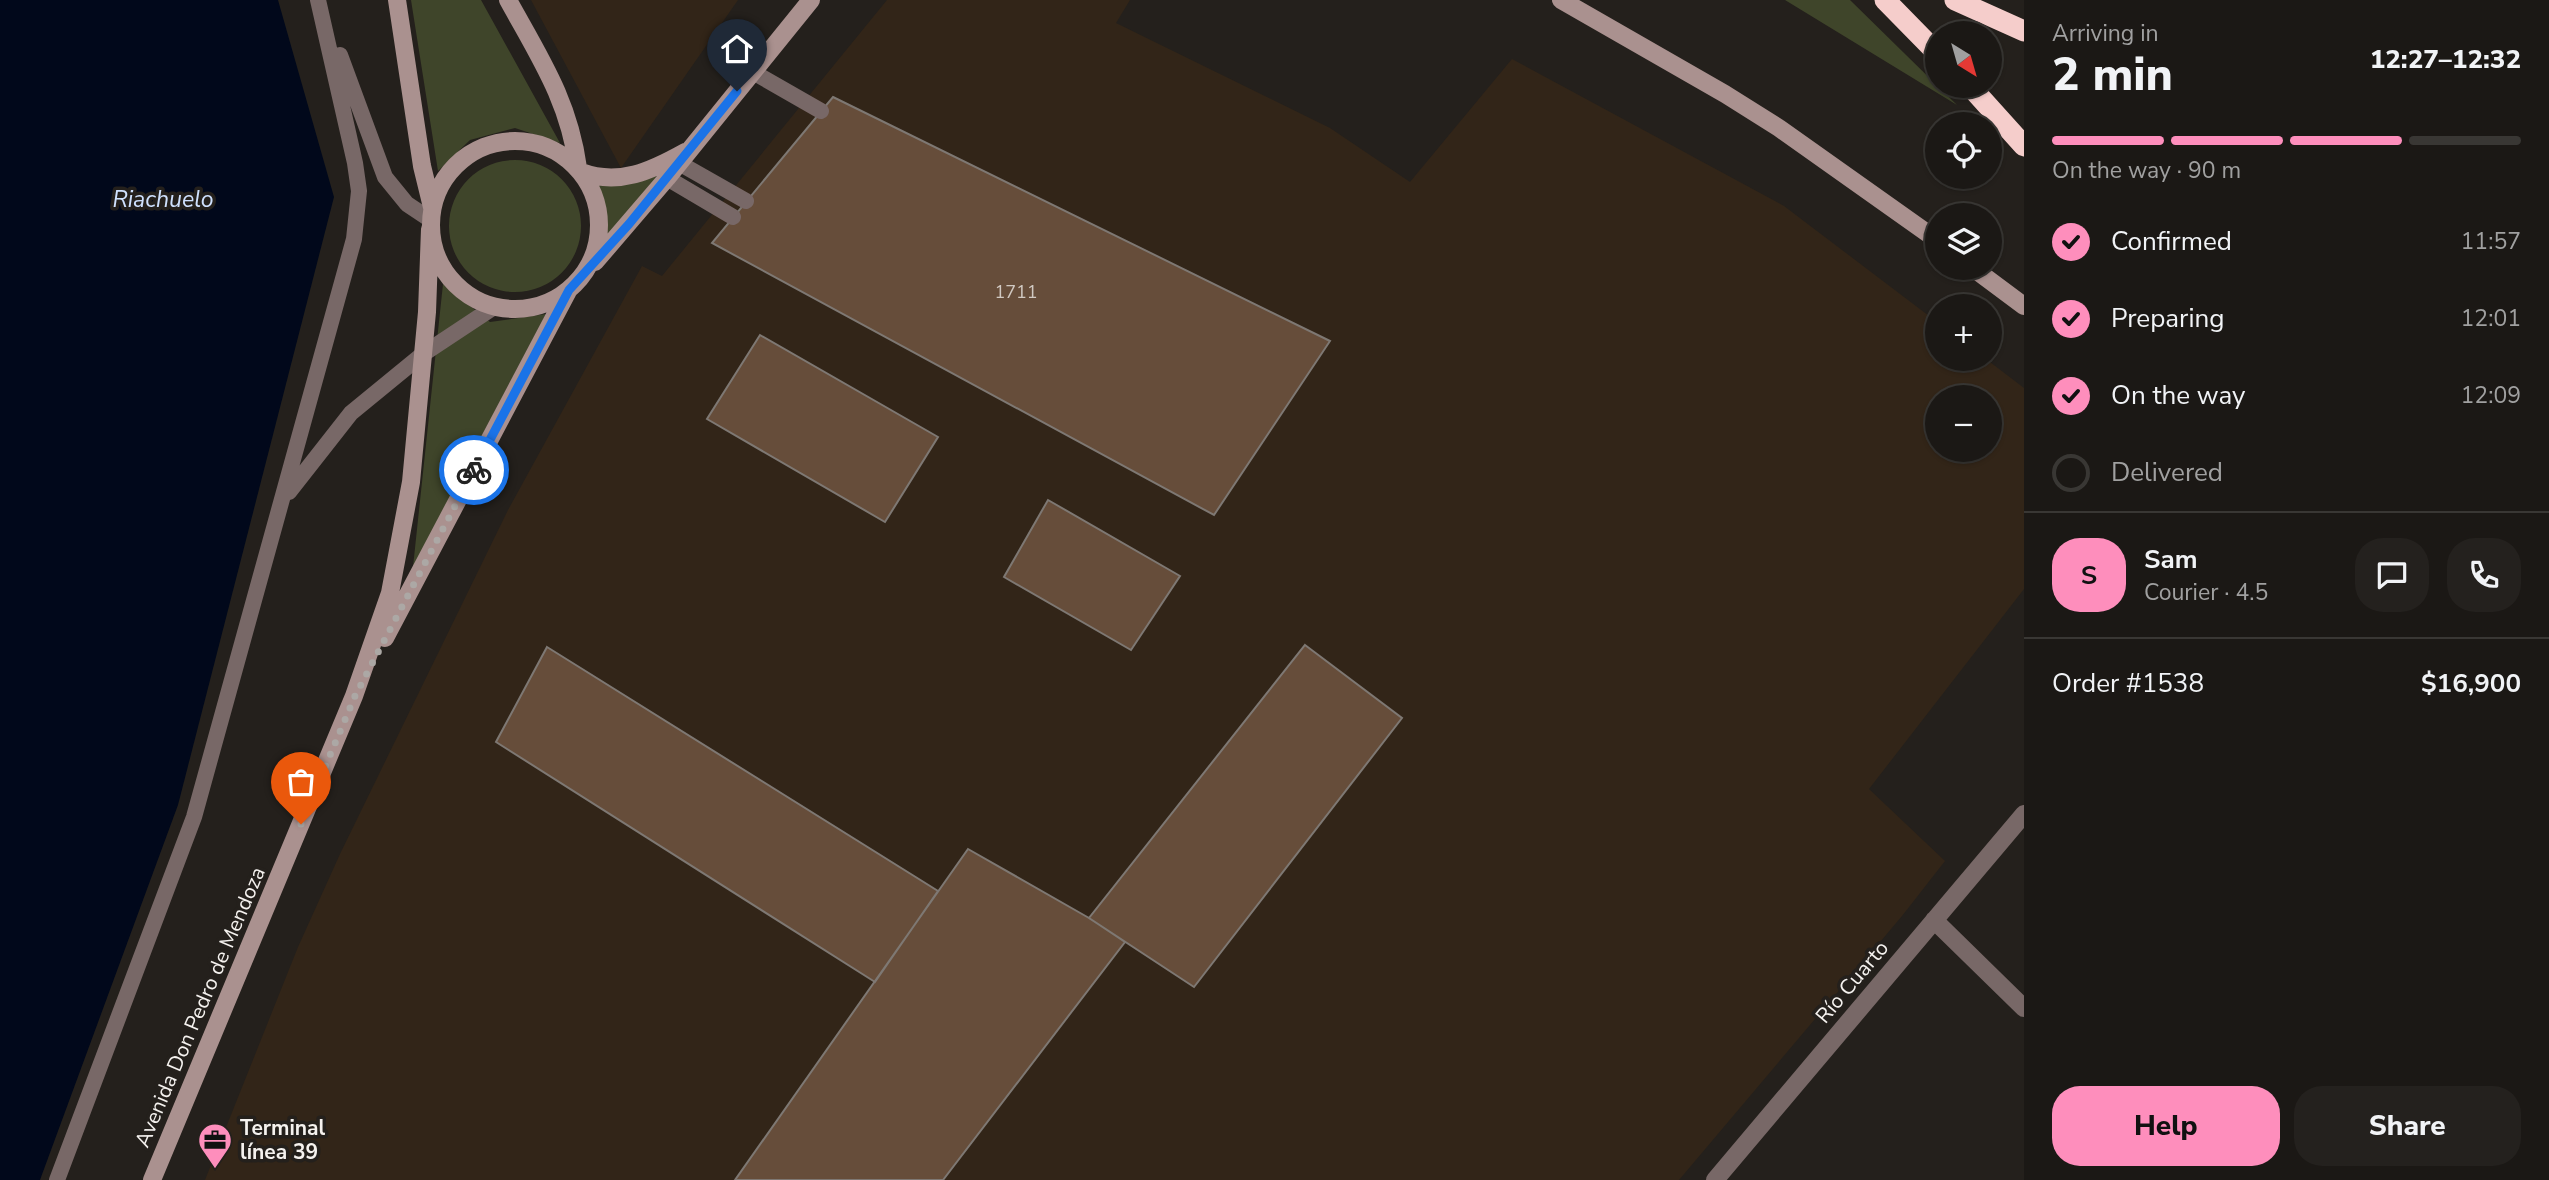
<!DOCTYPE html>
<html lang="en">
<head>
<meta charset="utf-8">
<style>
	:root { --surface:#1b1815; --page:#24211e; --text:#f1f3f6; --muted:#a0a0a0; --line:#393734; --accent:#fe8ebc }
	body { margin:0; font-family:"Nunito Sans",sans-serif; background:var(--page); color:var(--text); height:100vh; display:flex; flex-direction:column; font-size:26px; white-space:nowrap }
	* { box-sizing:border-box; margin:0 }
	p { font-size:23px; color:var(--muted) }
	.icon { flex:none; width:38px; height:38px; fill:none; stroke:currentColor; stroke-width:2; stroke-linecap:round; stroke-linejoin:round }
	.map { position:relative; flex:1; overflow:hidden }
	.side { display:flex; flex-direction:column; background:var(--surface); width:525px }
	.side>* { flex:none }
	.needle { width:46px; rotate:143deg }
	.buttons { position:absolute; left:1925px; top:21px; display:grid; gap:14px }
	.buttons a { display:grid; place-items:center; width:77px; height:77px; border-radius:50%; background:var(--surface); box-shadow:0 2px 5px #0004,0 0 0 2px var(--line); font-size:35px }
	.pin { position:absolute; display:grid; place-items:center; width:60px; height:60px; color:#fff; margin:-72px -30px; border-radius:50% 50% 50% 0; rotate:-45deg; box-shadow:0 0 7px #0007 }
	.pin .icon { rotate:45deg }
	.courier { position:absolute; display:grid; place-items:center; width:70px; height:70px; margin:-35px; border:5px solid #1a73e8; border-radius:50%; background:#fff; color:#222; box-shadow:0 2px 9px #0007 }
	.summary em { font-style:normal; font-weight:800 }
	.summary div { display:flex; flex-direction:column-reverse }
	.summary { display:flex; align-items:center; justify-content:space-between; height:119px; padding:0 28px }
	h1 { font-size:46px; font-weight:800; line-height:52px }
	.bar { display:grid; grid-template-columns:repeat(4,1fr); gap:10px 7px; align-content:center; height:84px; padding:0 28px }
	.bar i { height:9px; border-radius:5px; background:var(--line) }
	.bar .selected { background:var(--accent) }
	.bar p { grid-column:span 4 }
	.line { display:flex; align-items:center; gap:18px; padding:0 28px; border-top:2px solid var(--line) }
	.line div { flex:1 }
	.round { display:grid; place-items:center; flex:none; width:74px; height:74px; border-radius:28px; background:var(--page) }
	ol { padding:0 28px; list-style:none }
	li { display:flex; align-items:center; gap:21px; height:77px }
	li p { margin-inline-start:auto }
	li .icon { padding:7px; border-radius:50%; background:var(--accent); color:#111; stroke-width:4 }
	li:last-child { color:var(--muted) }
	li i { width:38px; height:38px; border:4px solid var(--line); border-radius:50% }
	.primary-button { display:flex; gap:14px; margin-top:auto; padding:14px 28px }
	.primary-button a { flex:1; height:80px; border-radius:28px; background:var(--accent); color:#111; font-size:28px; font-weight:800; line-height:80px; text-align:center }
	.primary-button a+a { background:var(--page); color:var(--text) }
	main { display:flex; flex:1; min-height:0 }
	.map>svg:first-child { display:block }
	.industrial { fill:#322518; fill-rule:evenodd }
	.green { fill:#3f452a }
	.water { fill:#01081b }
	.building { fill:#664d3a; stroke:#7e7873; stroke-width:2 }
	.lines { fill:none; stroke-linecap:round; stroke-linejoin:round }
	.lane { stroke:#786867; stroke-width:16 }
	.street { stroke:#786867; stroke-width:18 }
	.secondary { stroke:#aa918f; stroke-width:18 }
	.highway { stroke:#f5cdcb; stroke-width:21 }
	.done { stroke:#aca8a5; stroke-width:7; stroke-dasharray:0 12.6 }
	.route { stroke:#1a73e8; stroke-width:9 }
	.labels { text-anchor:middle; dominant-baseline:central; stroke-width:7; stroke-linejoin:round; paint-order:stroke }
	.number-label { font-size:18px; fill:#d1c9c2 }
	.street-label { font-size:21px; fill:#f5f2ef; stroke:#24201c }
	.poi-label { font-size:21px; font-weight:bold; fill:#f5f2ef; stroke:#24201c; text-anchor:start }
	.water-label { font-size:23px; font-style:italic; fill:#cfe1fe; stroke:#24201c }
</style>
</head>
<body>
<main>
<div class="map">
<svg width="2024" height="1180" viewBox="0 0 2024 1180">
	<rect width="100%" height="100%" fill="#24201c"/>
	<path class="industrial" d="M531 0H738L621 168Z
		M887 0H1130L1116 23 1330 128 1410 182 1512 59 1784 206 1937 322V359H1986L2024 388V589L1869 789 1945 861 1902 916 1679 1180H205L298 947 340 854 508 510 642 266 662 276ZM1937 397H1990V450H1937Z"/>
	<path class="green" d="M411 0H481L560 143 515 128 470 140 438 171Z
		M1785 0H1850L1957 105Z
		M449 226a66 66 0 1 1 132 0a66 66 0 1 1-132 0Z
		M673 165 599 249 605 223 596 183Z
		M443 284 490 322 546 314 413 567Z"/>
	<path class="water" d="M0 0H278L334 197 178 805 40 1180H0Z"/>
	<path class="building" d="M833 97 1330 341 1214 515 712 243Z
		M760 335 938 437 885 522 707 419Z
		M1048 500 1180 576 1131 650 1004 577Z
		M1305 645 1402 718 1194 987 1089 918Z
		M547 647 938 891 875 982 496 742Z
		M968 849 1089 918 1125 942 943 1180H735Z"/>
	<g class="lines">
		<path class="lane" d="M340 55 385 177 407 204 431 220
			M753 72 821 111
			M679 163 746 201
			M667 178 733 217
			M289 492 351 413 423 354 494 307
			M57 1180 194 817 354 239 359 191 355 163 318 0"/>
		<path class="street" d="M1934 920 2024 1008
			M1715 1180 2024 814"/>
		<path class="secondary" d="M397 0 422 166 432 207
			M508 0C540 58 569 101 578 168
			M1561 0 1725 94 1779 128 1937 240
			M431 225a84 84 0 1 1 168 0a84 84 0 1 1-168 0Z
			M581 172C619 186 651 171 685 152
			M595 262 667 178 811 0
			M1973 268 2024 306
			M385 638 568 291
			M152 1180 354 696 390 593 411 482 427 312 430 229"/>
		<path class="highway" d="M1885 0 1937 53
			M1955 0 2024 31
			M1970 86 2024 146"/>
	</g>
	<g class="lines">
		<path class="done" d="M301 824 355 696 474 470"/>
		<path class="route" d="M474 470 569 290 629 224 737 91"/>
	</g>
	<defs>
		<g id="office-pin" transform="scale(1.75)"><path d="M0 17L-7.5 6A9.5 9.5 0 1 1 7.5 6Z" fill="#fe8ebc" stroke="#24201c"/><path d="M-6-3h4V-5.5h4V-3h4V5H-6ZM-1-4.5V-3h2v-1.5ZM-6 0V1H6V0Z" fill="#111"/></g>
	</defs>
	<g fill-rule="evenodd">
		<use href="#office-pin" x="215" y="1140"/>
	</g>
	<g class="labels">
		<g class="number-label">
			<text x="1016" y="292">1711</text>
		</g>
		<g class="street-label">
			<text transform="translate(1852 982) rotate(-50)">Río Cuarto</text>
			<text transform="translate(200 1007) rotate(-67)">Avenida Don Pedro de Mendoza</text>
		</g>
		<g class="poi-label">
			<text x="240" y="1128">Terminal<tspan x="240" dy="24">línea 39</tspan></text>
		</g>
		<g class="water-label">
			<text x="163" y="199">Riachuelo</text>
		</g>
	</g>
</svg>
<div class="buttons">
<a><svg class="needle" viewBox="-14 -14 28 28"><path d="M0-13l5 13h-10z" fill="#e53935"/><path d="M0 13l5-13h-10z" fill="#a0a0a0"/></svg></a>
<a><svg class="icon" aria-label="locate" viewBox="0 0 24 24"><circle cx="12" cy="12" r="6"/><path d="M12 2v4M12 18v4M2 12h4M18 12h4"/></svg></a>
<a><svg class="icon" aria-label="layers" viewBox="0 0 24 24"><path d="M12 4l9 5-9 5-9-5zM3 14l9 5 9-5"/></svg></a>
<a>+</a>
<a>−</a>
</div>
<div class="pin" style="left:301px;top:824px;background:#ea580c"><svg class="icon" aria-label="bag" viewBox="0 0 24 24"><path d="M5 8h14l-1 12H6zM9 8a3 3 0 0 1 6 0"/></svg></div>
<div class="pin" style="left:737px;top:91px;background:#1f2937"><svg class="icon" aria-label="home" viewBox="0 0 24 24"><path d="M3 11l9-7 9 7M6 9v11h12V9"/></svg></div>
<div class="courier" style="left:474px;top:470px"><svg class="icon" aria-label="bike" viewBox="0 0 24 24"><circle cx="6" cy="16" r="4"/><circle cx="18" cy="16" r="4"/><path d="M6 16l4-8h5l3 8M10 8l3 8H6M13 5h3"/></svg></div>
</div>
<section class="side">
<div class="summary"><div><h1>2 min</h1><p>Arriving in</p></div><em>12:27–12:32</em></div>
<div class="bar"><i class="selected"></i><i class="selected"></i><i class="selected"></i><i></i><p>On the way · 90 m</p></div>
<ol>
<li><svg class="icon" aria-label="check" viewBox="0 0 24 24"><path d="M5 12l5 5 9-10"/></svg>Confirmed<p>11:57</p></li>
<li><svg class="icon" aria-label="check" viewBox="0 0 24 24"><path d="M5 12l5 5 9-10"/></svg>Preparing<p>12:01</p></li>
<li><svg class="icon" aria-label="check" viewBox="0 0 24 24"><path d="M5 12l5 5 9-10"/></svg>On the way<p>12:09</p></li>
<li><i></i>Delivered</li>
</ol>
<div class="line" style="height:126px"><b class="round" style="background:var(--accent);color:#111">S</b><div><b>Sam</b><p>Courier · 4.5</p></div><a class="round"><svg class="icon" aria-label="chat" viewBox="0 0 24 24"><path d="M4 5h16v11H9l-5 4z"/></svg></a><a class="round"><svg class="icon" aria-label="phone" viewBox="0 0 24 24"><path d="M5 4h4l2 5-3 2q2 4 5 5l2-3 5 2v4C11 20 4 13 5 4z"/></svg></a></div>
<div class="line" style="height:91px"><div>Order #1538</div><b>$16,900</b></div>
<div class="primary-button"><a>Help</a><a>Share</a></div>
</section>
</main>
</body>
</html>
